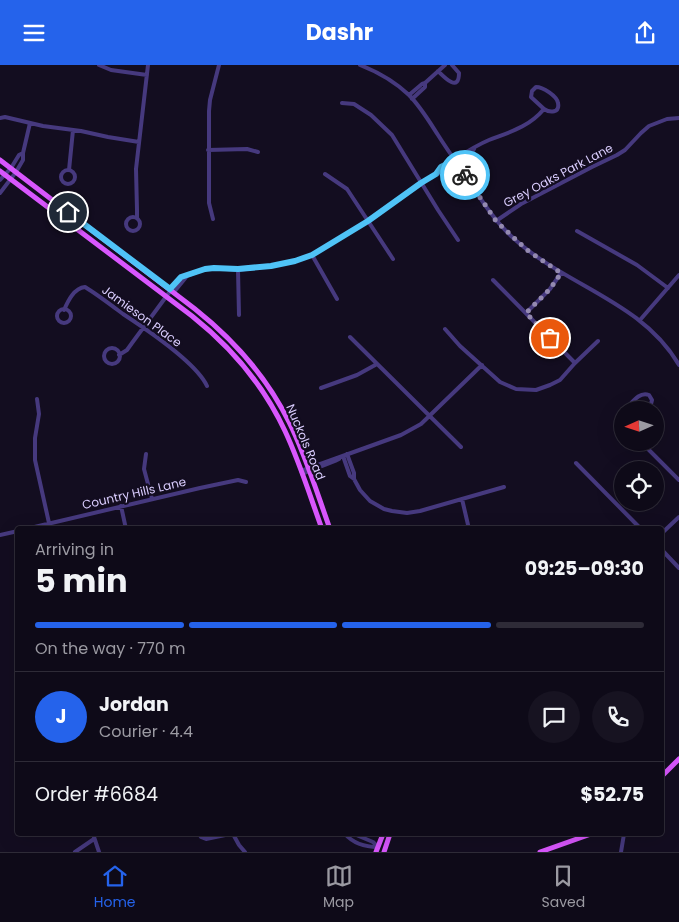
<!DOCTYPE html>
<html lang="en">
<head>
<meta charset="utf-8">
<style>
	:root { --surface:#0e0a18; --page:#171321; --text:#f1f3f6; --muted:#9b9aa2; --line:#2e2b37; --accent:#2563eb }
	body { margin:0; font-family:Poppins,sans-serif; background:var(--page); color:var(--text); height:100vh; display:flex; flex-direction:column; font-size:19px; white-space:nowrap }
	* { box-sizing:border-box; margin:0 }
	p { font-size:16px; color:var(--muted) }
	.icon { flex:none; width:28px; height:28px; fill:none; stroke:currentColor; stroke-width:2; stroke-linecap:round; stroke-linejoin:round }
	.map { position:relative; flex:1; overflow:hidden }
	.sheet { position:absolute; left:15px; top:461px; width:649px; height:310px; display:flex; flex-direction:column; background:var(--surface); border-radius:5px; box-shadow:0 5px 20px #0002,0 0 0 1px var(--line) }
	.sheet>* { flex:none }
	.needle { width:32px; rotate:267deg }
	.tools { position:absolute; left:614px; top:336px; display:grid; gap:10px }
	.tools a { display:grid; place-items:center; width:50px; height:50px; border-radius:50%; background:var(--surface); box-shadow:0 5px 20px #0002,0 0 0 1px var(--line); font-size:25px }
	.pin { position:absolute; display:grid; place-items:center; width:42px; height:42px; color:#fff; margin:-21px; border:2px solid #fff; border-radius:50%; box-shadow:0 1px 5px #0007 }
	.courier { position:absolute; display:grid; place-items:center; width:50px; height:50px; margin:-25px; border:4px solid #4fc3f7; border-radius:50%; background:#fff; color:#222; box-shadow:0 1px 6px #0007 }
	.headline em { font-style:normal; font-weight:700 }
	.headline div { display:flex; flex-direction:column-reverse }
	.headline { display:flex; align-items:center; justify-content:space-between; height:85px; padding:0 20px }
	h1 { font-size:32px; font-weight:700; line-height:38px }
	.bar { display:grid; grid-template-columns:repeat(4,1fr); gap:8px 5px; align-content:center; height:60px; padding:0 20px }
	.bar i { height:6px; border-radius:4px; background:var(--line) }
	.bar .on { background:var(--accent) }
	.bar p { grid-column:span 4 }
	.line { display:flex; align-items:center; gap:12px; padding:0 20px; border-top:1px solid var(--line) }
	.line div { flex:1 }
	.round { display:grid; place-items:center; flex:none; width:52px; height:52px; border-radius:26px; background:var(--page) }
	header { display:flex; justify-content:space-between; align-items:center; height:65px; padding:0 20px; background:var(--accent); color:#fff; font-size:22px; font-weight:700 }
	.dock { display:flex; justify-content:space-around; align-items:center; height:70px; border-top:1px solid var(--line); background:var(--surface); font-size:14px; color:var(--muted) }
	.dock a { display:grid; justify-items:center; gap:2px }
	.dock .on { color:var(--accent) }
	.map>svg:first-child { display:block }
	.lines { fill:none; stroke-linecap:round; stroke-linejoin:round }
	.minor { stroke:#46397e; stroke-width:4 }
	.major { stroke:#d856fd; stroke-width:5 }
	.done { stroke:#948ab0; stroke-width:5; stroke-dasharray:0 9 }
	.route { stroke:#4fc3f7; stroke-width:6 }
	.labels { text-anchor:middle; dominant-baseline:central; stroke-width:4.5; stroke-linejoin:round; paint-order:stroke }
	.street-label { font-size:12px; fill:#dacdfe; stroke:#130d20 }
</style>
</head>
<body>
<header><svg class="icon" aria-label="menu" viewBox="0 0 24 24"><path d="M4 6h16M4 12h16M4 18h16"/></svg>Dashr<svg class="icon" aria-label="share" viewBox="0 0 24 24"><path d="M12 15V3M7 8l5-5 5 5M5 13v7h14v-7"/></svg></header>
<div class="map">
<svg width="679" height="787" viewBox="0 0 679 787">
	<rect width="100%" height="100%" fill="#130d20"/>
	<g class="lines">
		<path class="minor" d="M99 0 111 5 147 10
			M360 0C378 7 395 17 409 30 420 41 429 56 438 70 448 86 459 101 470 117 482 137 494 155 511 171 564 221 641 235 679 300
			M438 6C444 12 459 28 459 8L452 0
			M409 30 422 19 425 18 445 0
			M412 34 425 22V18
			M342 38 354 39 371 50 392 70 438 145 458 175
			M0 53 5 52 43 61 81 66 108 72 139 77
			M474 84C466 95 450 106 436 109 442 101 447 99 455 94 466 87 477 80 489 75 510 67 529 62 544 44 550 48 560 48 558 38 557 31 543 22 536 22L532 26 531 32 544 44
			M208 85 247 84 258 87
			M23 88 30 58
			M69 105 73 65
			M61 112a7 7 0 1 1 14 0a7 7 0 1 1-14 0Z
			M325 109 347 124 393 194
			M0 115 11 103 19 90 23 88V95L16 107 0 128
			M126 159a7 7 0 1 1 14 0a7 7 0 1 1-14 0Z
			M137 153V145L136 104 148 0
			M213 154 209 138V46L210 35 219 0
			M496 156 521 139 592 102 617 90 625 85 641 68 649 61 667 54 679 53
			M577 166 637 200 668 223
			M312 190 337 234
			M238 205 239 250
			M187 211 205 204 214 203 238 205 271 201 295 196 312 190 368 156 421 118 436 109
			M493 215 575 298
			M170 224 181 212 187 211 174 227
			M57 251a7 7 0 1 1 14 0a7 7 0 1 1-14 0Z
			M64 245C68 236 74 223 85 222 98 230 111 240 123 249 146 264 196 297 207 321
			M526 248 550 224 561 208
			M640 255 679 210
			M445 264 460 281 500 317 516 324 536 325 550 320 560 315 575 298 598 276
			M350 272 461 382
			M104 291a8 8 0 1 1 16 0a8 8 0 1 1-16 0Z
			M119 290 127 285 132 278 171 225
			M321 323 357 310 377 299
			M37 334 39 349 35 373V395L49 458
			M625 345C632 338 639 326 649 330L652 335 651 339 645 345
			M622 347 620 353 622 357
			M642 378 679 415
			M146 389 144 404 152 434
			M347 389 354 408V414
			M343 391 350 411 354 414 360 425 370 436 384 444 392 446 407 448 420 446 504 422
			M576 398 641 464
			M301 406 401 370 421 359 482 300
			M302 409 335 396 339 394
			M462 434 469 464
			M121 441 126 464
			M26 464 200 423 238 415 246 417
			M661 469 679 452
			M0 470 18 466
			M661 484 679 503
			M93 769 99 787
			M199 769 201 772 206 774 230 769
			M233 769 239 780 245 787
			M345 769C353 778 365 782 378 782
			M354 769 373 777 378 782
			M75 787 94 774
			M621 787 624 769"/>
		<path class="major" d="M0 95 195 244C234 275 267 312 289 357 306 391 317 428 330 464
			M0 106 192 251C231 282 264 321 285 366 300 398 310 431 322 464
			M661 712 679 694
			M376 787 383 769
			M384 787 390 769
			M540 787 591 769"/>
	</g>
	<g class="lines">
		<path class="done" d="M465 110 496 156 527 185 561 208 550 224 526 248 550 273"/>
		<path class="route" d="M68 147 170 224 181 212 205 204 214 203 238 204 271 201 295 196 312 190 368 156 421 118 436 109 441 102 455 95 465 110"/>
	</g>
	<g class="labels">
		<g class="street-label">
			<text transform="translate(558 110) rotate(-28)">Grey Oaks Park Lane</text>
			<text transform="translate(142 251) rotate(36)">Jamieson Place</text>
			<text transform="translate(306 377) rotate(67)">Nuckols Road</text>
			<text transform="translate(134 428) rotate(-13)">Country Hills Lane</text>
		</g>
	</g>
</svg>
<div class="tools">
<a><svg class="needle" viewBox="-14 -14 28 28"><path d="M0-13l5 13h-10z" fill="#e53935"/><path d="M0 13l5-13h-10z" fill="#9b9aa2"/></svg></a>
<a><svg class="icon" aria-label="locate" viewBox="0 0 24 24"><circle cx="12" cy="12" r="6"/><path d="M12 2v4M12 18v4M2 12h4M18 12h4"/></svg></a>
</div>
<div class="pin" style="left:550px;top:273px;background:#ea580c"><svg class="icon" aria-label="bag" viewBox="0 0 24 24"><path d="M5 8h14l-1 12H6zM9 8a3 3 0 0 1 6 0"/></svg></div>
<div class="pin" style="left:68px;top:147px;background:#1f2937"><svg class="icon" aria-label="home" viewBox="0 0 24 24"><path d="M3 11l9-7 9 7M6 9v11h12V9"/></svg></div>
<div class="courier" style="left:465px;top:110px"><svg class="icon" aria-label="bike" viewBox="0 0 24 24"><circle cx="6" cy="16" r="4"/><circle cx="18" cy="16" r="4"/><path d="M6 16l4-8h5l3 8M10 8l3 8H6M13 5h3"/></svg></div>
<section class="sheet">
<div class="headline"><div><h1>5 min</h1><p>Arriving in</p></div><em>09:25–09:30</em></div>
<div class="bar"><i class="on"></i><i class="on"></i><i class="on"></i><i></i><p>On the way · 770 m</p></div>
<div class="line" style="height:90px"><b class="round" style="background:var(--accent);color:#fff">J</b><div><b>Jordan</b><p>Courier · 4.4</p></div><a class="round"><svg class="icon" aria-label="chat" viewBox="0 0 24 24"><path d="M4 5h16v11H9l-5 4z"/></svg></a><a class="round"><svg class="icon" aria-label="phone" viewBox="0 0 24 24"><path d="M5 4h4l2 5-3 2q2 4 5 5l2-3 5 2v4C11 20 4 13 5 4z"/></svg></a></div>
<div class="line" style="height:65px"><div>Order #6684</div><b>$52.75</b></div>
</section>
</div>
<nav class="dock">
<a class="on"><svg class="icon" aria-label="home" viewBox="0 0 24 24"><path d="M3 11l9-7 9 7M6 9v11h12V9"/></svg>Home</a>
<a><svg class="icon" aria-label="map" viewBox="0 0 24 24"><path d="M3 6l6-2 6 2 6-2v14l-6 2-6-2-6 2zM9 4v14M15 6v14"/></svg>Map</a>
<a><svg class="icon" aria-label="saved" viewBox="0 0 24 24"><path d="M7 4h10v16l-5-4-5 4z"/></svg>Saved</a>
</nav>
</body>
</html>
